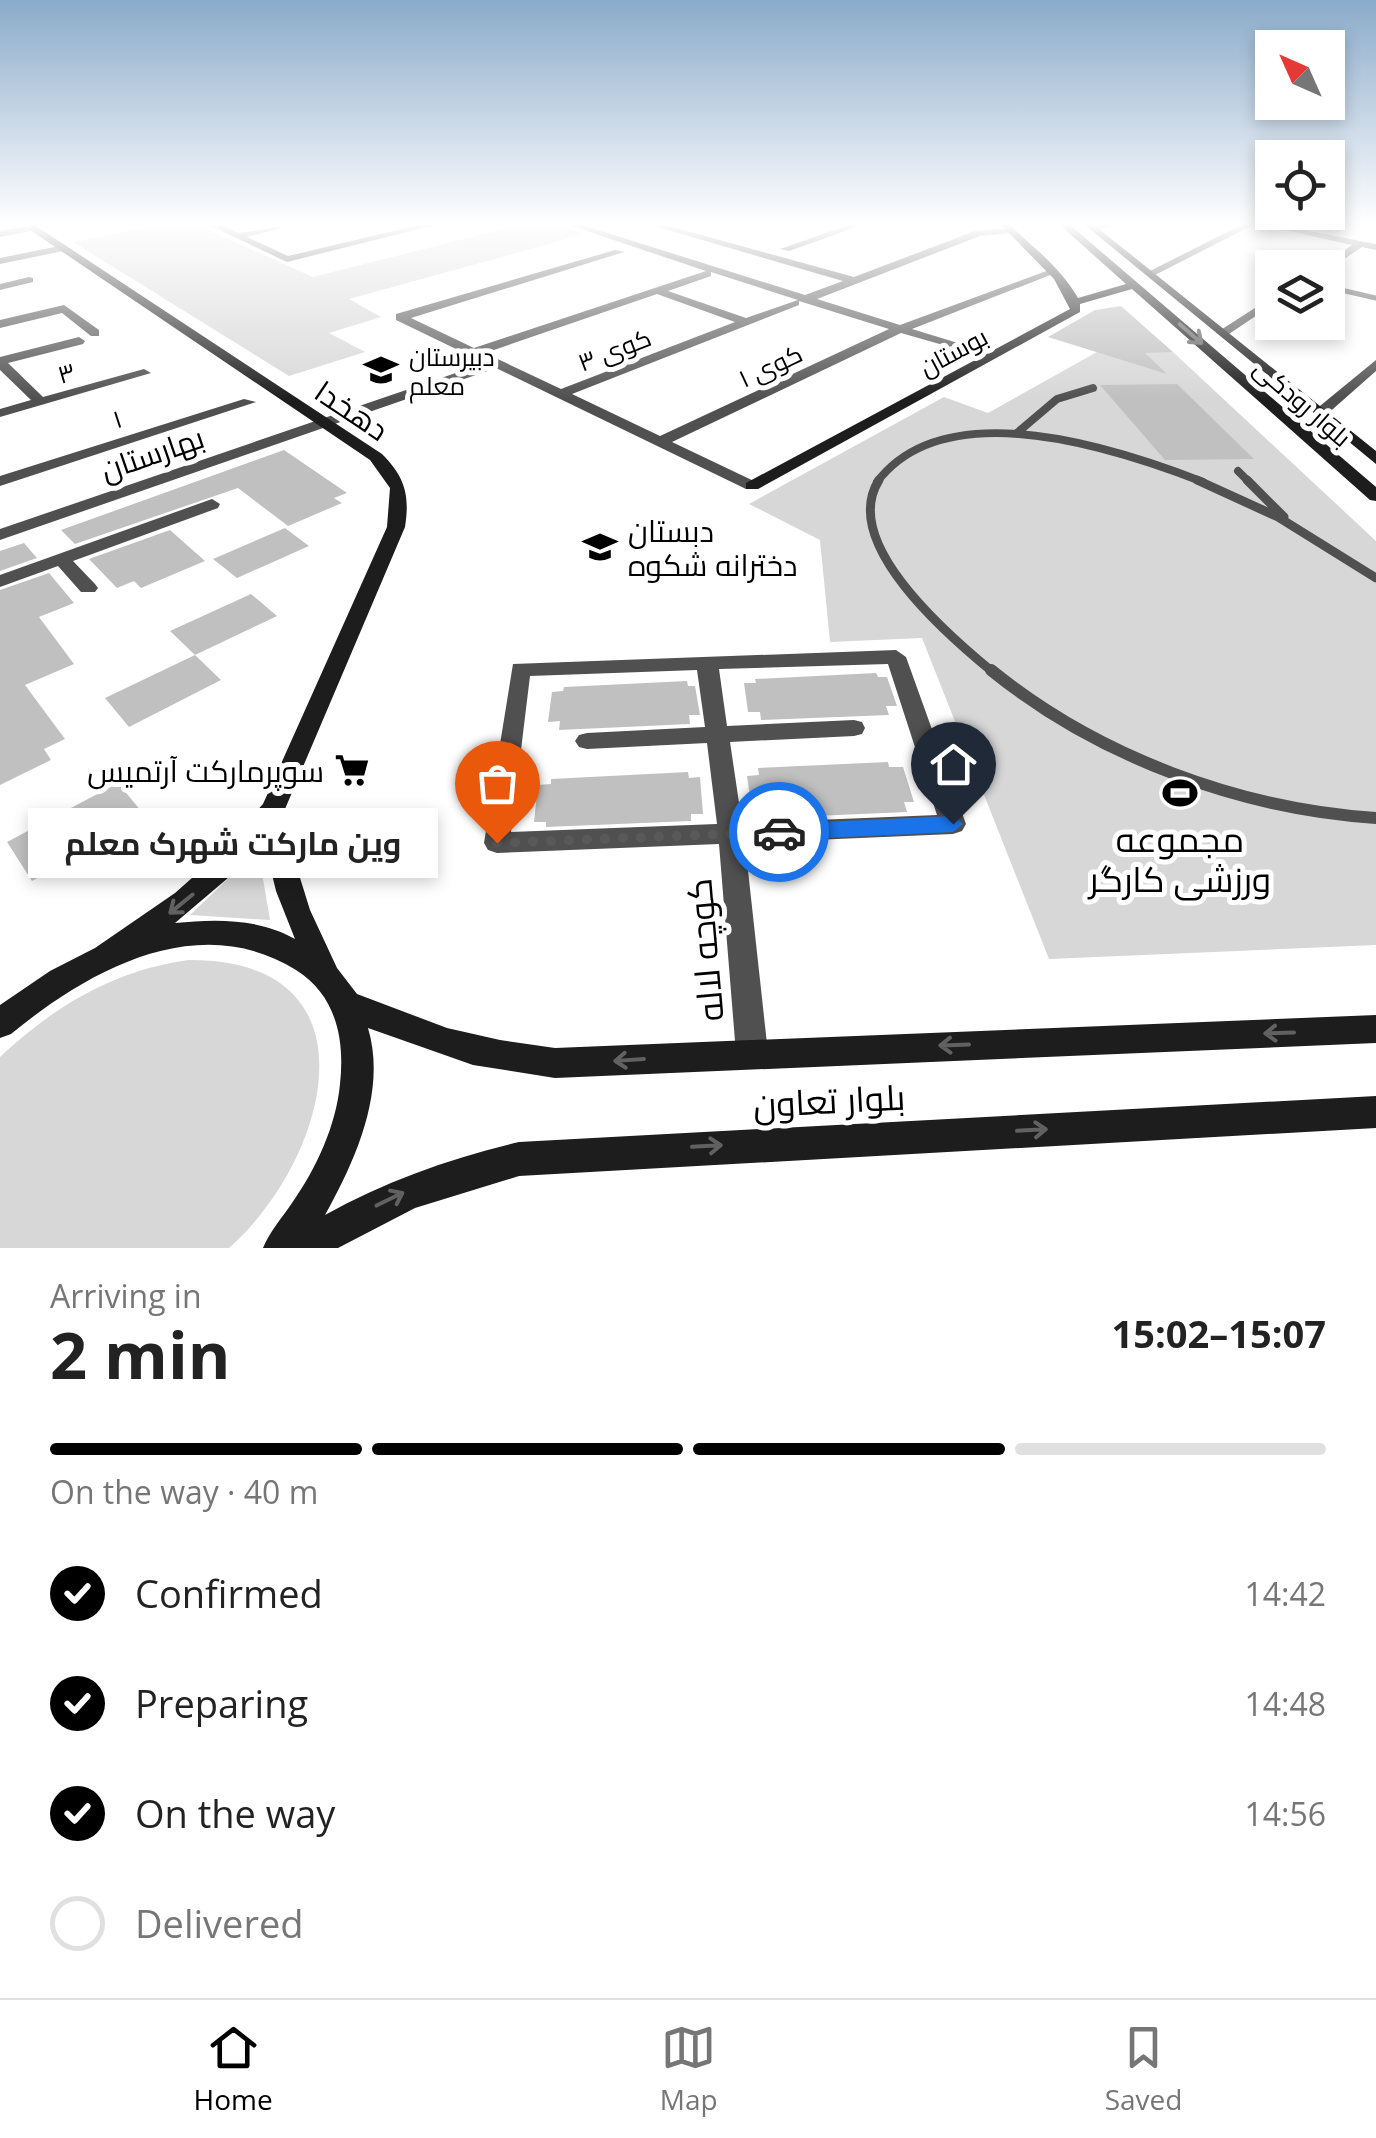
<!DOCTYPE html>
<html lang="en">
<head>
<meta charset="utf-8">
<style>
	:root { --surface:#fff; --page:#f6f6f6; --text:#222; --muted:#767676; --line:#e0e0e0; --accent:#000 }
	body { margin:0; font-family:"Open Sans",Cairo,sans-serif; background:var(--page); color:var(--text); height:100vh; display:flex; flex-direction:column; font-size:38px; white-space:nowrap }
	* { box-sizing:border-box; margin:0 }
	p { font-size:32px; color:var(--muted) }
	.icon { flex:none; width:55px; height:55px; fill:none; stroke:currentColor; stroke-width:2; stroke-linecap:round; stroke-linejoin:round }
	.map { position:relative; height:1248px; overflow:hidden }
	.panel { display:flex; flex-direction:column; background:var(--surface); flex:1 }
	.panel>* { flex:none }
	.needle { width:65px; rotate:315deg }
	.buttons { position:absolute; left:1255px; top:30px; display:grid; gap:20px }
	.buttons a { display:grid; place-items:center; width:90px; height:90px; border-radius:0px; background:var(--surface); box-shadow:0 5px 15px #0003; font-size:50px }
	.pin { position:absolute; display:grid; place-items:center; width:85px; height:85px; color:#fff; margin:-102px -42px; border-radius:50% 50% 50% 0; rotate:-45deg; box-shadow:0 0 10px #0007 }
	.pin .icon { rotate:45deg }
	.courier { position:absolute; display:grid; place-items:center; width:100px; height:100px; margin:-50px; border:8px solid #1a73e8; border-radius:50%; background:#fff; color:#222; box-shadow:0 2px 12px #0007 }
	.bubble { position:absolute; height:70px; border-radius:0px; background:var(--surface); box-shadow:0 5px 15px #0003; font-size:32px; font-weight:700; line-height:70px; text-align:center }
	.headline em { font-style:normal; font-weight:700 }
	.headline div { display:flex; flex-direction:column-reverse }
	.headline { display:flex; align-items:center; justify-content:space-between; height:170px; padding:0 50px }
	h1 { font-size:65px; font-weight:700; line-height:75px }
	.bar { display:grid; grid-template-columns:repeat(4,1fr); gap:15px 10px; align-content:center; height:120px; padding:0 50px }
	.bar i { height:12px; border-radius:8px; background:var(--line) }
	.bar .active { background:var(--accent) }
	.bar p { grid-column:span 4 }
	ol { padding:0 50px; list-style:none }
	li { display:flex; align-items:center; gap:30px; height:110px }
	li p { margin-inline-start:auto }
	li .icon { padding:10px; border-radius:50%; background:var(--accent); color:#fff; stroke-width:4 }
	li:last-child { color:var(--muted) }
	li i { width:55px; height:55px; border:5px solid var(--line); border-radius:50% }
	.menu { display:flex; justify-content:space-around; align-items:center; height:140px; border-top:2px solid var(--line); background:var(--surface); font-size:28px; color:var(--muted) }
	.menu a { display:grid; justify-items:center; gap:5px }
	.menu .active { color:var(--accent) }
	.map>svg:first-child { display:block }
	.green { fill:#d7d7d7 }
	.building { fill:#c0c0c0 }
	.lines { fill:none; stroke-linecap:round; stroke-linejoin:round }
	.lane-far3 { stroke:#505050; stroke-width:5 }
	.lane-far2 { stroke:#505050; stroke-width:8 }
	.lane-far1 { stroke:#505050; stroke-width:9 }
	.lane { stroke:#505050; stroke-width:12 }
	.street { fill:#505050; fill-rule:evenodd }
	.secondary { fill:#1d1d1d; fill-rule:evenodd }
	.oneway { stroke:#616161 }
	.route { fill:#1a73e8 }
	.done { stroke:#595959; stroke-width:10; stroke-dasharray:0 18 }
	.labels { text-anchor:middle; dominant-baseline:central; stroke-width:10; stroke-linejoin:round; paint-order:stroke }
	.far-street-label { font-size:25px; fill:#000; stroke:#fff }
	.far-poi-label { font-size:25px; fill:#000; stroke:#fff; text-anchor:start }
	.street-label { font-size:30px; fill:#000; stroke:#fff }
	.poi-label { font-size:30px; fill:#000; stroke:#fff; text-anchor:start }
	.near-poi-label { font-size:35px; fill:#000; stroke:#fff }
	.near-street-label { font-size:35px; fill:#000; stroke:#fff }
</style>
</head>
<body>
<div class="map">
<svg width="1376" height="1248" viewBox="0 0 1376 1248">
	<rect width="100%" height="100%" fill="#fff"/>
	<path class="green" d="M157 225H197L313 277 519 225H557L585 234 349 299 381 317 329 333 365 352 289 376 73 242Z
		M1097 352H1173L1376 541V945L1049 959 922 638 830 642 820 540 749 504 944 397 988 413Z
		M258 850 270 920 190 915Z
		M189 960C383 959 329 1160 229 1248H0V1057C54 1006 115 970 189 960Z"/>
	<path class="building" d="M1121 306 1173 352 1145 353 1167 374 1048 337 1095 310Z
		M1177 384 1254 459 1165 460 1100 385Z
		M284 450 347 493 334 498 342 503 288 526 238 488 75 544 61 530Z
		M285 528 309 546 237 578 213 559Z
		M170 530 205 561 141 588 134 581 117 588 89 559Z
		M24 543 37 558 0 571V551Z
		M49 573 74 603 39 617 74 664 25 685 65 739 44 749 51 760 0 785V590Z
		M251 594 277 616 195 655 170 631Z
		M195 655 221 680 129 727 105 698Z
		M876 673 878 677H887L897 706H886L889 715 761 720 760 712H748L744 683H756L755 679Z
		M687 681 688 686H695L700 715H689L690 724 559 730 560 721 548 722 552 692 563 691 564 687Z
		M888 762 889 767H903L914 802H904L907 812 769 818 768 810 752 811 747 776 759 775 758 768Z
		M688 772 689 778 700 777 703 814H691V821L546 827V822H534L538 785 551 784V779Z
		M118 783 146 817 32 881 7 842Z"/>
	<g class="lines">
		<path class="lane-far3" d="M1328 287 1376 298"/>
		<path class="lane-far2" d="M1017 433 1057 399 1093 388
			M1238 471 1249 482
			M877 482C946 391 1118 449 1203 482"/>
		<path class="lane-far1" d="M879 480C839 543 950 637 994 673
			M1197 480 1278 517 1376 578
			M1247 480 1284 517"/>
		<path class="lane" d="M991 670C1098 757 1240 809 1376 818"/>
		<path class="street" d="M33 225 36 230 0 237V231Z
			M209 225H221L239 233 292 225 247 237 288 256 419 225H435L287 262Z
			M569 225H582L805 295 843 281 651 225H665L854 277 975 231 1013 228 1010 233 980 236 817 299 900 325 1049 270 1058 272 912 329 971 347V353L901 333 672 442 758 483V489H746L496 368 0 540V529L485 363 396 320V314L615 250 624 252 411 318 474 348 706 271ZM711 272 798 300 746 318 668 291 711 276ZM657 294 735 322 561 389 485 353ZM799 301 889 329 660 436 572 394 799 305Z
			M849 225H862L789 251 780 249Z
			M1100 225H1112L1092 232V228Z
			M1241 225H1253L1153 276 1144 274Z
			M1262 225H1278L1376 244V250L1362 247 1328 270 1318 268 1352 245Z
			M64 245 68 250 0 264V258Z
			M29 277 33 278V282L0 290V284Z
			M1272 297V305L1226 336 1216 333Z
			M64 305 99 330V336H91L62 313 0 328V320Z
			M79 337 85 341 83 344 8 363 43 397 144 369 151 373 0 417V409L31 400 0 370V357Z
			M1376 360V371L1325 416H1315V410Z
			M244 399 256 402 0 486V476Z
			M212 499 220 504 218 508 73 561 95 584 98 588 95 592H81L58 566 0 587V575Z
			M896 650 906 657 966 824 962 831 953 834 745 843 768 1053 763 1064 752 1068 741 1064 736 1053 719 844 497 853 488 850 484 843 513 664ZM888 664 937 815 742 823 730 742 854 736 862 734 865 728 862 722 854 720 727 726 719 669ZM697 670 705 727 587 733 579 735 575 741 579 747 587 749 707 743 717 824 511 832 530 676Z"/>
		<path class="secondary" d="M1001 225H1010C1034 248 1061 268 1078 298L1126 284 1060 225H1070L1376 487V501L1370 500 1132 289 1080 304V312L758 489H746V483L1070 309 1054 279Z
			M1085 225H1094L1376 451V464Z
			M30 226H36L382 454C405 477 410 495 405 527L285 809 292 852 310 910 337 968 357 994 447 1028 500 1040 555 1048 1376 1015V1043L555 1078 473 1065 368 1028C387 1091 355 1161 325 1215 386 1181 451 1158 519 1142L1376 1096V1128L519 1176 415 1208 338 1248H263C270 1231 282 1218 292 1203 316 1169 336 1126 340 1084 345 1039 336 995 296 970 198 909 89 970 11 1034L0 1038V1005L50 971 95 948 175 893 210 862 263 804 387 527 390 488 370 460 30 230ZM263 837 276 891 295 939C258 918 215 919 175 923L228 878Z"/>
	</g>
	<defs><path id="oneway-shaft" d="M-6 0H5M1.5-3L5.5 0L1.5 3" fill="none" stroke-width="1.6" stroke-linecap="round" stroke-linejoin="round" transform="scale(2.5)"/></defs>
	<g class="oneway">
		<use href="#oneway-shaft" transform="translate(1191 334) rotate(41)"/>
		<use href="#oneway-shaft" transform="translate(181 904) rotate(141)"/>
		<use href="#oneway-shaft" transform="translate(1279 1033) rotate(178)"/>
		<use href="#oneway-shaft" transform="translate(954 1045) rotate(178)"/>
		<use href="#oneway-shaft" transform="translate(629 1060) rotate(176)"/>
		<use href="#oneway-shaft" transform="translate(1032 1130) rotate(-3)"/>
		<use href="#oneway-shaft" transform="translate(707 1146) rotate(-3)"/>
		<use href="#oneway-shaft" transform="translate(390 1199) rotate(-26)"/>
	</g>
	<linearGradient id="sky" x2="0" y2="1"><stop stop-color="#8aabca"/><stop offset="0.56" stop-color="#fff"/><stop offset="1" stop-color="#fff" stop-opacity="0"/></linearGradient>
	<rect width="1376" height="399" fill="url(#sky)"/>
	<path class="route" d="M953 816 963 824 953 832 779 840 769 832 779 824Z"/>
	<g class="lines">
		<path class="done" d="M497 843 779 832"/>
	</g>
	<defs>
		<g id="school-bare" transform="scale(2.7)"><path d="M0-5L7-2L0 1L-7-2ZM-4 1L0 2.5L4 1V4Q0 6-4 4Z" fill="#000" stroke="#fff" stroke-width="2.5" paint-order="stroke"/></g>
		<g id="supermarket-bare" transform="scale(2.7)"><path d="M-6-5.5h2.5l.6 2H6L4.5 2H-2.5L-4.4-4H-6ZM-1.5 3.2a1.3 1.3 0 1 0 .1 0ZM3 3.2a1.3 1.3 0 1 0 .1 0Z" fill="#000" stroke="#fff" stroke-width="2.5" paint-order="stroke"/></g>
		<g id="stadium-bare" transform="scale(2.7)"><path d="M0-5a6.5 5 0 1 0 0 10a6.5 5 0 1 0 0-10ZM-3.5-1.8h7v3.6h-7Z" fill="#000" stroke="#fff" stroke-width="2.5" paint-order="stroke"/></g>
	</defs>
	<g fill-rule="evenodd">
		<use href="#school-bare" x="381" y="370"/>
		<use href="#school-bare" x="600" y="547"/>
		<use href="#supermarket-bare" x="352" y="770"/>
		<use href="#stadium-bare" x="1180" y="793"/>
	</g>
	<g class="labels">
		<g class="far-street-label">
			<text transform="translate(614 349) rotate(-21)">کوی ۳</text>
			<text transform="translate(953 351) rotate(-28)">بوستان</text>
			<text transform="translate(770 365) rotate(-25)">کوی ۱</text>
			<text transform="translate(66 372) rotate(-16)">۳</text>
			<text transform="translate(1303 402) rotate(41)">بلوار رودکی</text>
			<text transform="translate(117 418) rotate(-18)">۱</text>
		</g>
		<g class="far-poi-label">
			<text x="409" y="356">دبیرستان<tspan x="409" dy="29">معلم</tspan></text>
		</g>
		<g class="street-label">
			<text transform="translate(352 410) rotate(34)">دهخدا</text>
			<text transform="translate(152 453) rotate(-19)">بهارستان</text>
		</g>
		<g class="poi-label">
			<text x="628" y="530">دبستان<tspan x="628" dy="34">دخترانه شکوه</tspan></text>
			<text x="324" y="770" text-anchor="end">سوپرمارکت آرتمیس</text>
		</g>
		<g class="near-poi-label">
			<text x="1180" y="838">مجموعه<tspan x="1180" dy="40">ورزشی کارگر</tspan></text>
		</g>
		<g class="near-street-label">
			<text transform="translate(704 950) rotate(-95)">کوچه لاله</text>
			<text transform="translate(829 1100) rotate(-3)">بلوار تعاون</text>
		</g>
	</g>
</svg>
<div class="buttons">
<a><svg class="needle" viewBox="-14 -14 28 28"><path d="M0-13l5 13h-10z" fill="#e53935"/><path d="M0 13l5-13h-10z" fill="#767676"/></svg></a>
<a><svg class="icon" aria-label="locate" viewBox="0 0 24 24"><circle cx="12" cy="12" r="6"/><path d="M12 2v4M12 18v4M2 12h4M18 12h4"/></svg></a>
<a><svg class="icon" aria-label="layers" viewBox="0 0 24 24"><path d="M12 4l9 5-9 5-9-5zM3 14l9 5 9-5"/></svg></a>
</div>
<div class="pin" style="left:497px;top:843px;background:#ea580c"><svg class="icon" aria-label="bag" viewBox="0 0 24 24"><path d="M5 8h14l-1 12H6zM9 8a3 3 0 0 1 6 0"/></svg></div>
<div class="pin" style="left:953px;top:824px;background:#1f2937"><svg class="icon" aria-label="home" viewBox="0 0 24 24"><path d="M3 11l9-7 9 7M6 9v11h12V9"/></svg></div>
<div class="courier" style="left:779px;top:832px"><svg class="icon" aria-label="car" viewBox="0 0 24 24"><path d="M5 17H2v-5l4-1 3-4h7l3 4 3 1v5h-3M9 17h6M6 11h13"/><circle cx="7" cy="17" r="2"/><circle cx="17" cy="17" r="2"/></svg></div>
<div class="bubble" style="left:28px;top:808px;width:410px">وین مارکت شهرک معلم</div>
</div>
<section class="panel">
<div class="headline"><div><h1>2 min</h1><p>Arriving in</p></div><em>15:02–15:07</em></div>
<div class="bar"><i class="active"></i><i class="active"></i><i class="active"></i><i></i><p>On the way · 40 m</p></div>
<ol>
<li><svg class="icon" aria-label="check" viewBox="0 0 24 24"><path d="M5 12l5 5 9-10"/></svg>Confirmed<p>14:42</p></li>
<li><svg class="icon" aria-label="check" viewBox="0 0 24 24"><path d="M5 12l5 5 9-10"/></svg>Preparing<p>14:48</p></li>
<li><svg class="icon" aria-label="check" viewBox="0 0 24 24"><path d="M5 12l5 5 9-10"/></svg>On the way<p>14:56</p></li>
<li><i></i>Delivered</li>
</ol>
</section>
<nav class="menu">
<a class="active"><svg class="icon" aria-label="home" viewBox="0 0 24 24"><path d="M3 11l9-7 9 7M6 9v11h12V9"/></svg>Home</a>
<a><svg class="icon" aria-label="map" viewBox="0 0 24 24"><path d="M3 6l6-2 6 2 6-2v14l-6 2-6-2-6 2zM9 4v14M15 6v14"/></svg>Map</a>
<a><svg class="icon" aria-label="saved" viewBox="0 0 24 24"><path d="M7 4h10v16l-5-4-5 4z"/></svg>Saved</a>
</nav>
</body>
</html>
